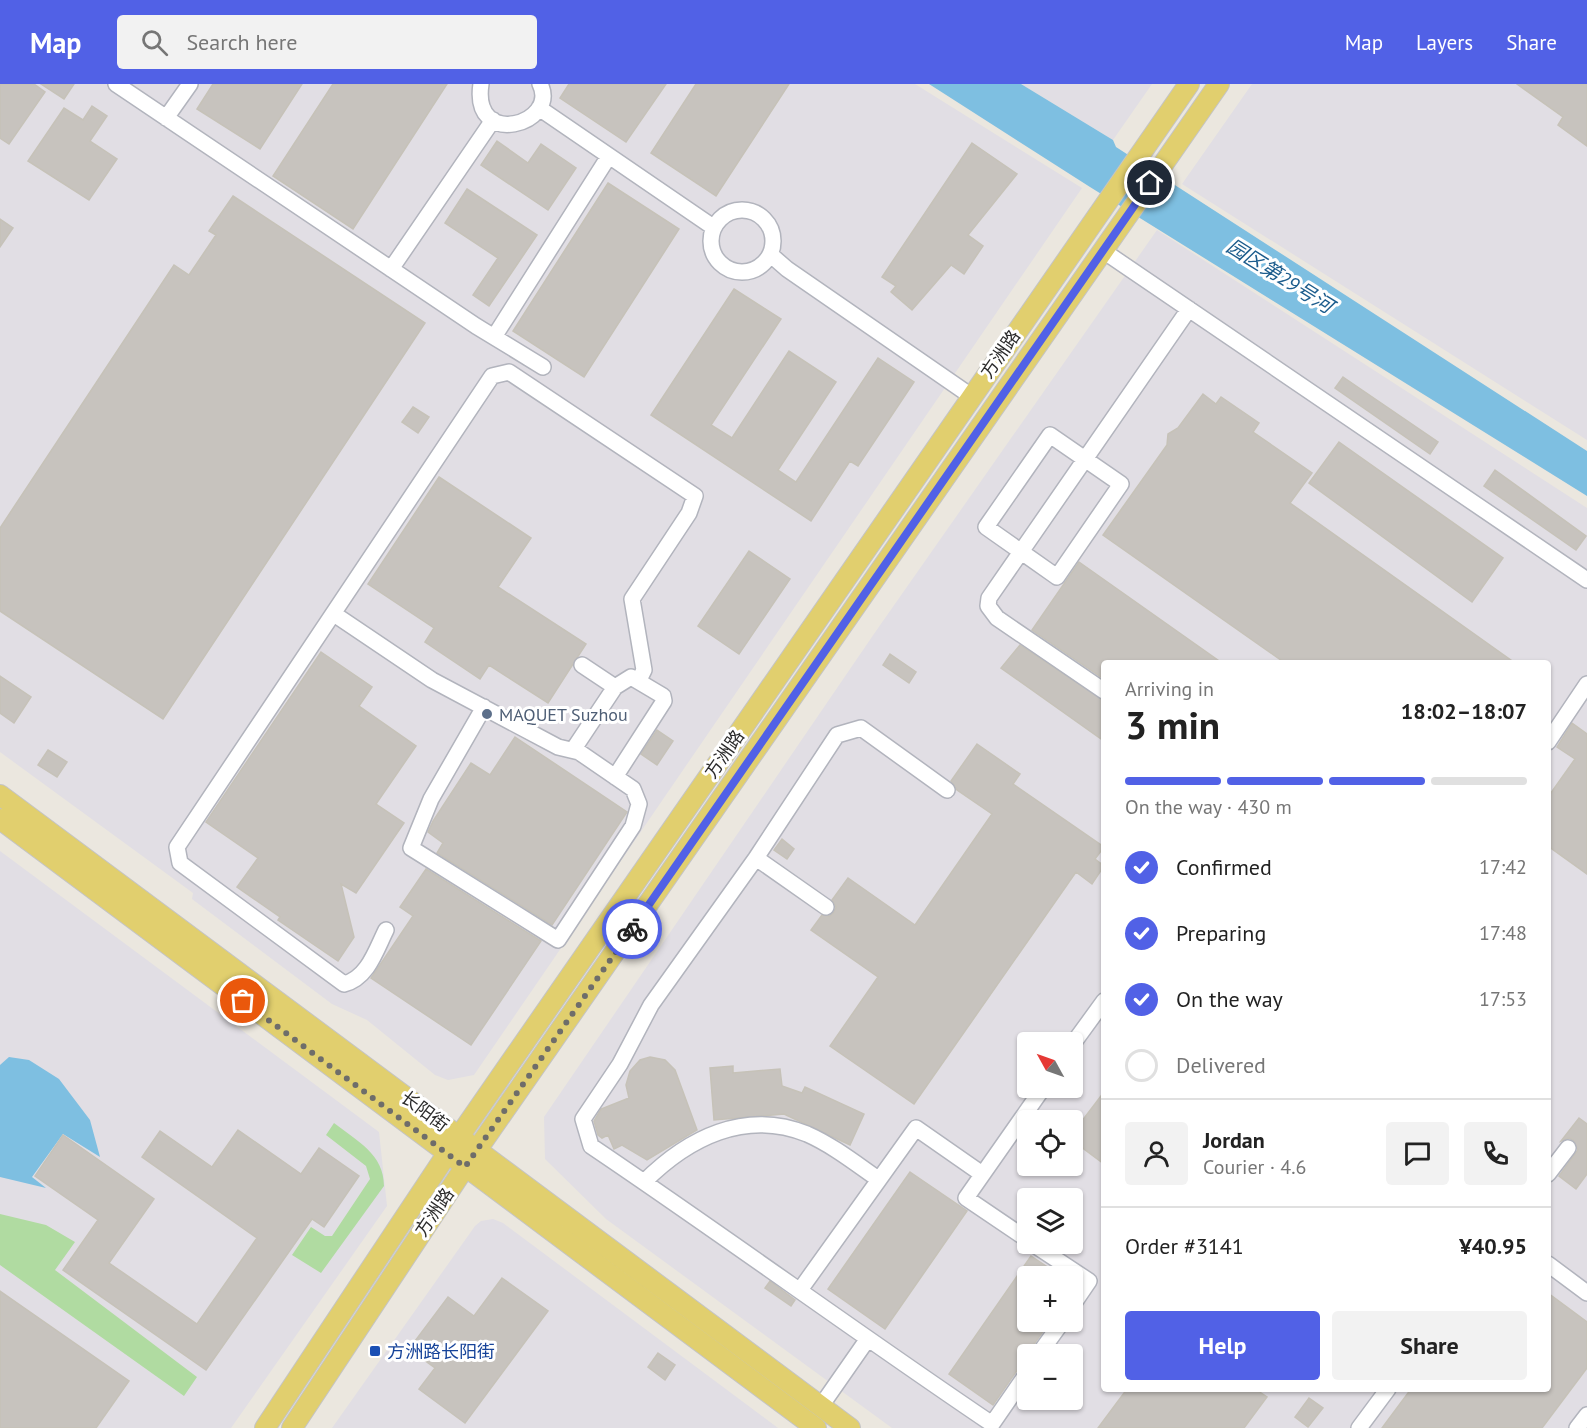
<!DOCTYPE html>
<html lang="en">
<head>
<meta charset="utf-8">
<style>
	:root { --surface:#fff; --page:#f2f2f2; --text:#222; --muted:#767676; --line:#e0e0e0; --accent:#5161e6 }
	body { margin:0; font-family:"PT Sans","Noto Sans SC",sans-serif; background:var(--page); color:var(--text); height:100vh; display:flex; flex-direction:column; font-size:22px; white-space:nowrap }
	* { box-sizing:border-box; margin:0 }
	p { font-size:20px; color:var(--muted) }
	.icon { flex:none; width:33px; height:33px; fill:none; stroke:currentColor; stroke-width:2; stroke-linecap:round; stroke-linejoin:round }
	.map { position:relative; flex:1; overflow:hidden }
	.sheet { position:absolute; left:1101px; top:576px; width:450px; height:732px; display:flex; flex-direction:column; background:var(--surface); border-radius:6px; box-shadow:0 2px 4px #0004 }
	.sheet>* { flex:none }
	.needle { width:39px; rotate:310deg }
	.buttons { position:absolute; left:1017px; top:948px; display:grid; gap:12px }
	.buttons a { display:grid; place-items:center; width:66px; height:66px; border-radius:6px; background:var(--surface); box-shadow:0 2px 4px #0004; font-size:30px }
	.pin { position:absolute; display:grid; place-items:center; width:51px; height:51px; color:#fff; margin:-26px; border:3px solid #fff; border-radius:50%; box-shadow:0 2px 6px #0007 }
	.courier { position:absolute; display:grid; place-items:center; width:60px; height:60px; margin:-30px; border:4px solid #5161e6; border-radius:50%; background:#fff; color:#222; box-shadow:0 2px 8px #0007 }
	.summary em { font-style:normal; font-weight:700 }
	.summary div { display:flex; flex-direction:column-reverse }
	.summary { display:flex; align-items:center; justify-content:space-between; height:102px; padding:0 24px }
	h1 { font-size:39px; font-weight:700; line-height:45px }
	.bar { display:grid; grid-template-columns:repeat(4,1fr); gap:9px 6px; align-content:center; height:72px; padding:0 24px }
	.bar i { height:8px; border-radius:4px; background:var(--line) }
	.bar .current { background:var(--accent) }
	.bar p { grid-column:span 4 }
	.line { display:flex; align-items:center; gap:15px; padding:0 24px; border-top:2px solid var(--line) }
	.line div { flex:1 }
	.round { display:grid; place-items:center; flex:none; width:63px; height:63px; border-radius:6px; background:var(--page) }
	ol { padding:0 24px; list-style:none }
	li { display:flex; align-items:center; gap:18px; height:66px }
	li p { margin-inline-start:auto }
	li .icon { padding:6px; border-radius:50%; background:var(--accent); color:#fff; stroke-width:4 }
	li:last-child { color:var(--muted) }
	li i { width:33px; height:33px; border:3px solid var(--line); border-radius:50% }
	.button { display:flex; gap:12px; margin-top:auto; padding:12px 24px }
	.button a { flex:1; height:69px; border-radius:6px; background:var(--accent); color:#fff; font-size:24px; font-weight:700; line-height:69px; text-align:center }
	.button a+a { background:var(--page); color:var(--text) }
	header { display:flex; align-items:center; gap:36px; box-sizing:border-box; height:84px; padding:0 30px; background:var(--accent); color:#fff }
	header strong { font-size:28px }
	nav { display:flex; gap:33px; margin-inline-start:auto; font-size:21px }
	.search { width:420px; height:54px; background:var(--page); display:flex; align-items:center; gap:15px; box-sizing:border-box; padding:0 21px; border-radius:6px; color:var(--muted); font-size:22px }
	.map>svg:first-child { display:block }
	.industrial { fill:#e1dee4; fill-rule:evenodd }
	.green { fill:#b0dba1 }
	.water { fill:#7ebfe1 }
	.building { fill:#c7c3be; stroke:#c6c2b8; stroke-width:1.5 }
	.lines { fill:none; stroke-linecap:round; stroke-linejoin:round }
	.minor-casing { stroke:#b2b4bd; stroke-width:18 }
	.major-casing { stroke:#c4c4c4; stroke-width:22 }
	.minor { stroke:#fff; stroke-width:15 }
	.major { stroke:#e1cf6e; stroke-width:20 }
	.done { stroke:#6e6d6a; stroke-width:6; stroke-dasharray:0 10.8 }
	.route { stroke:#5161e6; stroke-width:8 }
	.service-dot { fill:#5c6f8a; stroke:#fff; stroke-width:2 }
	.transit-dot { fill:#1a4fb4; stroke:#fff; stroke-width:2 }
	.labels { text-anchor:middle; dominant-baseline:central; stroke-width:6; stroke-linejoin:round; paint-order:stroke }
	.street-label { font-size:18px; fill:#2b2b2b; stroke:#fff }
	.service-label { font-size:18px; fill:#4e5e75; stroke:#fff; text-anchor:start }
	.transit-label { font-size:18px; fill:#164399; stroke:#fff; text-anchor:start }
	.water-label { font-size:20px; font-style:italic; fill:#1d5d8d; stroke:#fff }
</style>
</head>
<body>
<header>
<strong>Map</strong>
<div class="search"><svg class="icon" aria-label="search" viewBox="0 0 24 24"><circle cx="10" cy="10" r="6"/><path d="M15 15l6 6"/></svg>Search here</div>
<nav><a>Map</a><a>Layers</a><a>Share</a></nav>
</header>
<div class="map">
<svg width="1587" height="1344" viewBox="0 0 1587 1344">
	<rect width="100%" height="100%" fill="#ebe7df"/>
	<path class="industrial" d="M0 0H915L1082 104 474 991 448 996 435 991 367 936 332 920 192 815 193 809 0 668Z
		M1021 0H1152L1113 56Z
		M1252 0H1587V356L1182 100Z
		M1157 146 1587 424V1344H892L606 1135 545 1075 544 1033 876 547ZM1104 579H1548V1305H1104ZM1028 958H1072V1004H1028ZM1028 1036H1072V1082H1028ZM1028 1114H1072V1160H1028ZM1028 1192H1072V1238H1028ZM1028 1270H1072V1316H1028Z
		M0 767 379 1048 387 1122 231 1344H0Z
		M493 1135 503 1139 778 1344H332L475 1142 481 1137Z"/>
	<path class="green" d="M334 1039C357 1057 384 1070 384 1102L321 1189 292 1171 311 1143 325 1152H332L370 1095 366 1082 326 1051Z
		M0 1130 46 1141 75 1158 55 1186 197 1293 184 1312 0 1181Z"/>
	<path class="water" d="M929 0H1021L1113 56 1116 63 1587 367V412L1090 103Z
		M9 973 29 976 59 995 90 1036 100 1073 63 1050 32 1093 46 1104 0 1093V981Z"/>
	<path class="building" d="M0 0H34L45 8 9 60 0 54Z
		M41 0H74L64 15Z
		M213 0H302L260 65 197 25Z
		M333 0H447L353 145 273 92Z
		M569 0H666L626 58 560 14Z
		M696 0H789L716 112 651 69Z
		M1517 0H1587V62L1558 41 1563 33Z
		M92 22 107 32 90 57 117 75 89 116 28 77 64 24 83 36Z
		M497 57 528 79 541 60 576 84 548 126 481 81Z
		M972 59 1017 90 968 151 983 162 964 190 951 181 912 226 891 208 896 202 882 193Z
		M608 99 679 145 584 293 513 247Z
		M467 105 537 151 489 222 473 211 498 174 445 139Z
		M233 112 425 239 163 635 0 527V444L174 181 189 191 216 151 209 147Z
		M0 135 13 144 0 163Z
		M734 205 781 235 711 341 732 354 789 267 836 298 778 386 796 398 878 274 914 298 858 382 850 377 811 437 651 331Z
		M1343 293 1438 358 1430 370 1335 304Z
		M1203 310 1216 320 1221 313 1259 339 1253 348 1312 389 1290 419 1515 579H1285L1103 451 1167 361 1168 350 1178 344Z
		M413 323 429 333 418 349 402 338Z
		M1339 358 1503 474 1472 518 1309 399Z
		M1495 386 1586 452 1576 466 1484 402Z
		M439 393 531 454 498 503 586 560 548 619 489 581 480 595 425 558 434 544 368 500Z
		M749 467 790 495 739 570 698 542Z
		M1079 478 1222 579H1104V595L1032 546Z
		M1020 561 1104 617V657L1001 584Z
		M321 568 372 603 359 622 416 662 376 720 404 739 356 809 341 800 354 853 338 877 278 836 280 833 237 803 258 774 206 738Z
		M890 570 916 588 909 599 883 581Z
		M0 592 31 613 14 639 0 629Z
		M1572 639 1587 650V790L1548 762V713L1575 675 1557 663Z
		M657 646 673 657 657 681 641 670Z
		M515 653 627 728 552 841 437 769 443 759 428 748 433 737 471 679 490 691Z
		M977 660 1020 690 1013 700 1104 763 1095 775 1104 782 1092 800 1076 788 914 1020 830 962 878 893 811 846 822 831 830 832 834 828 836 823 832 816 848 794 915 841 992 730 957 706 951 697Z
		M48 666 67 678 57 693 38 681Z
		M782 755 794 765 787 775 774 766Z
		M426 785 541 857 471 961 371 894 413 832 400 823Z
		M650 973 665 976 675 986 697 1046 647 1076 622 1061 614 1065 608 1051 602 1054 598 1051 594 1037 601 1025 629 1014 626 1001 630 987 640 976Z
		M733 982V989L780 985 782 1002 802 1009 805 1003 864 1030 850 1061 784 1030 714 1036 710 984Z
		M1104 1008V1080L1072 1056V1050Z
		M1579 1034 1587 1040V1090L1576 1105 1559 1092 1578 1066 1573 1056 1569 1054 1561 1057Z
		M238 1046 301 1090 319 1064 359 1092 324 1143 312 1135 206 1286 63 1186 98 1136 35 1092 63 1051 154 1115 109 1179 197 1240 257 1154 142 1073 160 1047 212 1083Z
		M910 1088 967 1127 885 1245 828 1205Z
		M1031 1172 1061 1192H1028V1238H1050L1031 1264 1028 1276 1020 1282 993 1321 949 1290Z
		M502 1194 548 1227 465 1339 419 1305 435 1284 409 1265 448 1213 474 1232Z
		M770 1197 795 1216 791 1222 765 1204Z
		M0 1207 129 1297 96 1344H0Z
		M1548 1209 1587 1238V1284L1542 1344H1382L1411 1305H1548Z
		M658 1269 675 1281 665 1296 648 1283Z
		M1127 1305H1255L1267 1313 1244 1344H1098Z
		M1309 1314 1323 1324 1308 1343 1295 1333Z"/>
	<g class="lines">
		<g class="minor-casing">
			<path id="minor" d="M116 0 476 242 543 283
				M481 0C471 66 560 40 540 0
				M539 24 713 143
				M166 34 190 0
				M711 157a31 31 0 1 1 62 0a31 31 0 1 1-62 0Z
				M1102 166 1587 496
				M771 171 787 185 971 312
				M391 185 493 36
				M494 253 609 72
				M1050 351 1121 400 1057 493 986 443Z
				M334 530 432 596 558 663 579 668 633 705 639 720 633 742 558 856 411 764 431 715 484 623
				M582 581 615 603
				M1104 607 997 534 988 522 989 514 1189 225
				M1548 658 1587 600
				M573 666 615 603 631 593 663 612 664 617 615 693
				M947 706 861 644 837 651 756 774 651 921 620 980 583 1035 591 1062C726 1153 857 1249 992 1340L1028 1288
				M756 774 826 823
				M386 846C376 866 368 894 344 900L180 779 177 763 492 292 509 288 695 412 689 429 632 515 644 586 639 596
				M1072 961 1104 917
				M1548 1090 1568 1064
				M644 1098C688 1054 745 1025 807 1050 832 1061 855 1079 878 1095
				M1028 1156 966 1114 1043 1004
				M1033 1160 1089 1197 1072 1222
				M1548 1180 1587 1209
				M800 1206 916 1044 982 1090
				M1039 1270 1062 1238
				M821 1322 867 1256
				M1359 1344 1388 1305
				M1577 1344 1587 1331"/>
		</g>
		<g class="major-casing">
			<path id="major" d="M0 711 850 1344
				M0 735 816 1344
				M265 1344 447 1070 1189 0
				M292 1344 465 1083 1219 0"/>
		</g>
		<use href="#minor" class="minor"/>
		<use href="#major" class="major"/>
	</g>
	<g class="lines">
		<path class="done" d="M243 917 465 1083 632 845"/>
		<path class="route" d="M632 845 1150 99"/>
	</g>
	<circle class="service-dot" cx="487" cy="630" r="6"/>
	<rect class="transit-dot" x="369" y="1261" width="12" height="12" rx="3"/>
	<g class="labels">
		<g class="street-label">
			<text transform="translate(1000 270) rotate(-55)">方洲路</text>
			<text transform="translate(724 670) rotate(-55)">方洲路</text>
			<text transform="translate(425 1027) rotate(37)">长阳街</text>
			<text transform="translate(434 1128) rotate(-56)">方洲路</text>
		</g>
		<g class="service-label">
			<text x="499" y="630">MAQUET Suzhou</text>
		</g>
		<g class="transit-label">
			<text x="387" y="1267">方洲路长阳街</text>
		</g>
		<g class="water-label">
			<text transform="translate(1280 192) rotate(32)">园区第29号河</text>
		</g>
	</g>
</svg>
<div class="buttons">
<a><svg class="needle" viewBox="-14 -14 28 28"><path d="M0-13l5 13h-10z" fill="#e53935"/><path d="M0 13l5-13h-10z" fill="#767676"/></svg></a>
<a><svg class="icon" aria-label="locate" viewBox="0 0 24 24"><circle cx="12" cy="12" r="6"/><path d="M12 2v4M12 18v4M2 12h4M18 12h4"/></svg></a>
<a><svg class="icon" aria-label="layers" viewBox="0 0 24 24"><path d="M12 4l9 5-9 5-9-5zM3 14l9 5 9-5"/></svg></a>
<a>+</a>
<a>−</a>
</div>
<div class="pin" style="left:243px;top:917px;background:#ea580c"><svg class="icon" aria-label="bag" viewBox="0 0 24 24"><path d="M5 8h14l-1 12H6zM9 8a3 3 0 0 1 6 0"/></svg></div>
<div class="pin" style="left:1150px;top:99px;background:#1f2937"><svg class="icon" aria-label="home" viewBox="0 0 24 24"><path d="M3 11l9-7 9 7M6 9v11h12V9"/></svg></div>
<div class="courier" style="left:632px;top:845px"><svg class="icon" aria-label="bike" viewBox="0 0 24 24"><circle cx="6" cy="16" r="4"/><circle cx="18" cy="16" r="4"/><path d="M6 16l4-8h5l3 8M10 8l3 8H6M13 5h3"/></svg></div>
<section class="sheet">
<div class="summary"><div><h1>3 min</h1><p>Arriving in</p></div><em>18:02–18:07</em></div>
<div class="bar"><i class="current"></i><i class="current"></i><i class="current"></i><i></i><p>On the way · 430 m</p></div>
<ol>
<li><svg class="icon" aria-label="check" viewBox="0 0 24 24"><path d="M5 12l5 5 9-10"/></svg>Confirmed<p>17:42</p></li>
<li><svg class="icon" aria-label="check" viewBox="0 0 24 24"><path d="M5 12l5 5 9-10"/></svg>Preparing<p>17:48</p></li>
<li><svg class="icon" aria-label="check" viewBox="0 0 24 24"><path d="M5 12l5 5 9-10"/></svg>On the way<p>17:53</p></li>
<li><i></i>Delivered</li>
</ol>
<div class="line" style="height:108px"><a class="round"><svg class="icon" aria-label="person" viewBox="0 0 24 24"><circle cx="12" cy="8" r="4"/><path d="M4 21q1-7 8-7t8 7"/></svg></a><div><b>Jordan</b><p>Courier · 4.6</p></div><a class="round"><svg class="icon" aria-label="chat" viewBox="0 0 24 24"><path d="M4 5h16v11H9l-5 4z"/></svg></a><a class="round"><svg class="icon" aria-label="phone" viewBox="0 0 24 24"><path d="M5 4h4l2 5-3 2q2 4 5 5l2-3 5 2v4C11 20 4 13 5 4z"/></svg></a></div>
<div class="line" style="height:78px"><div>Order #3141</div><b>¥40.95</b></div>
<div class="button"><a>Help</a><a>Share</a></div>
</section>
</div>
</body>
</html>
